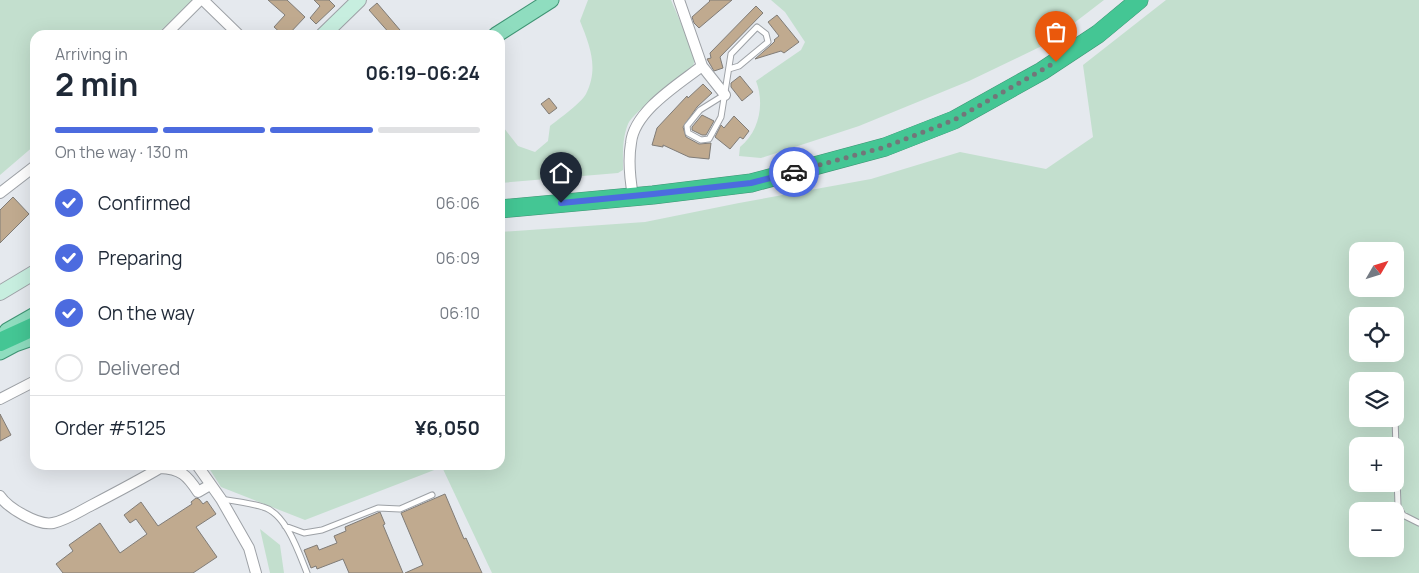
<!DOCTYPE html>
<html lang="en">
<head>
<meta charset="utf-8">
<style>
	:root { --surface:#fff; --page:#f2f2f3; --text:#1f2937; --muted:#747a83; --line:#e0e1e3; --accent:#4c6bdf }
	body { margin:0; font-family:Manrope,sans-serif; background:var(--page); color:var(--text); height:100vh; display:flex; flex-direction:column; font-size:19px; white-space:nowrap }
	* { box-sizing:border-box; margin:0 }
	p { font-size:16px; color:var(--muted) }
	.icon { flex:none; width:28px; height:28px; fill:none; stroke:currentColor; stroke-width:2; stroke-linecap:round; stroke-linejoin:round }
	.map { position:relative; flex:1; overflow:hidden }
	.details { position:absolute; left:30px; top:30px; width:475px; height:440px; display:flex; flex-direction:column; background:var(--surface); border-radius:15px; box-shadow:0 5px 20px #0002 }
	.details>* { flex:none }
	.needle { width:32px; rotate:51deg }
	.fabs { position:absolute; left:1349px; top:242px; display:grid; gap:10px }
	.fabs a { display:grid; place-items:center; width:55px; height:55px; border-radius:10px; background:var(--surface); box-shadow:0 5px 20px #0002; font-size:25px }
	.pin { position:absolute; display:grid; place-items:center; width:42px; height:42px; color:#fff; margin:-51px -21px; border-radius:50% 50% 50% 0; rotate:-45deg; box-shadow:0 0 5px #0007 }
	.pin .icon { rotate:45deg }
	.courier { position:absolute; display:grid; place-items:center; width:50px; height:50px; margin:-25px; border:4px solid #4c6bdf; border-radius:50%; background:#fff; color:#222; box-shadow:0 1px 6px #0007 }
	.overview em { font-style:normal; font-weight:700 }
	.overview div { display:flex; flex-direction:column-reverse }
	.overview { display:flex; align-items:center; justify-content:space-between; height:85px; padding:0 25px }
	h1 { font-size:32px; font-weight:700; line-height:38px }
	.bar { display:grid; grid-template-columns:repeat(4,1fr); gap:8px 5px; align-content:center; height:60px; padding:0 25px }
	.bar i { height:6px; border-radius:4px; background:var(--line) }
	.bar .selected { background:var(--accent) }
	.bar p { grid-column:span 4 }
	.line { display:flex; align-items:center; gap:12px; padding:0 25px; border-top:1px solid var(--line) }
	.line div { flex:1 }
	ol { padding:0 25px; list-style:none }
	li { display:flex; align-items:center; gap:15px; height:55px }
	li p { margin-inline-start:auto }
	li .icon { padding:5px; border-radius:50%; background:var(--accent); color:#fff; stroke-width:4 }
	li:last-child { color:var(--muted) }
	li i { width:28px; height:28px; border:2px solid var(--line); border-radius:50% }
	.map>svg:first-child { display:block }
	.green { fill:#c3dfce; fill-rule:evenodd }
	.building { fill:#c0aa8f; stroke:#807c77 }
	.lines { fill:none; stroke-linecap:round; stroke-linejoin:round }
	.lane-casing { stroke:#9da1a6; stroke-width:7 }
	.street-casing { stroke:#9da1a6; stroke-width:12 }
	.secondary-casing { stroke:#9da1a6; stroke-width:16 }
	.primary-casing { stroke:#3f9474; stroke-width:17 }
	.highway-casing { stroke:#3f9474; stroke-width:19 }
	.lane { stroke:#fff; stroke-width:5 }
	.street { stroke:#fff; stroke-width:10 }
	.secondary { stroke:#c7eedf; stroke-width:14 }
	.primary { stroke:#8fddbf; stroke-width:15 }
	.highway { stroke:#44c694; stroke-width:18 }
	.done { stroke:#737679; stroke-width:5; stroke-dasharray:0 9 }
	.route { stroke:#4c6bdf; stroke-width:6 }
</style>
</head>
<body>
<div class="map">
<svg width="1419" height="573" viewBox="0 0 1419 573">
	<rect width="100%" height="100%" fill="#e5e9ee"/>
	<path class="green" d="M0 0H193L156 35H35V145L0 175Z
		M588 0H671L695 56 693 68C680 78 633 112 628 124 622 139 623 154 623 170L618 173 500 183V123L518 146 535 152 548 141 550 126C559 119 581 103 586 94 599 68 590 46 580 21Z
		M771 0H1104L1048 43 969 81 859 126 761 158 739 156 740 147C759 132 765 104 756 81L801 50 805 42 785 12Z
		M1166 0H1419V573H492L442 467 305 520 221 487 207 465H500V232L645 222 739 203 871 179 960 152 1046 169 1093 137 1083 65ZM1358 251H1395V289H1358ZM1358 316H1395V354H1358ZM1358 381H1395V419H1358ZM1358 446H1395V484H1358ZM1358 511H1395V549H1358Z
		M260 529 280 545 284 573H270Z"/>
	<path class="building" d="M268 0H287L305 17 288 35H283L274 27 285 15Z
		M314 0H329L335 6 316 24 310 18 320 6Z
		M709 0H732L699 28 694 23 692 17 710 1Z
		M377 3 400 30 394 35H391L369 10Z
		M756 6 763 13 720 57 723 68 714 71 707 59 711 58 710 53Z
		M777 15 799 42 784 53 781 51 755 59 771 45 775 41 774 40 779 36 768 22Z
		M740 76 753 92 742 101 731 87V83Z
		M703 84 712 93 697 107 683 127 686 137 699 144 711 143 709 159 689 157 663 145V147L652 145 657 128 687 96 688 98Z
		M549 98 557 108 549 114 541 104Z
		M702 115 714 121 706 135H702L692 130V127Z
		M734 116 749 131 743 139 740 137 730 149 715 137 721 125 724 128Z
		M13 197 29 214 0 243V210Z
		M0 414 11 435 0 441Z
		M445 494 464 539 466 538 482 573H405L423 565 401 513Z
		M196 498 199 499 203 504 207 501 216 514 196 527 217 557 193 573H63L56 564 73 551 69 545 100 523 120 553 147 534 136 519 130 523 124 515 141 502 158 526 192 504 191 502Z
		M380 512 385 524 383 525 403 573H349L343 559 317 569 316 566 311 568 304 550 317 545 319 550 337 543 334 536 346 531 345 527Z"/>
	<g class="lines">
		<g class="lane-casing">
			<path id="lane" d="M724 95 700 110 687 126 688 133 701 140 709 139 721 117 731 54 757 27 766 34 768 42 739 66 729 69
				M1395 418 1398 506 1403 515 1419 523
				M221 499C235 501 250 503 263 507 286 513 299 553 307 573
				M285 526 304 533 322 530 378 508 400 509 432 495"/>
		</g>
		<g class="street-casing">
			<path id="street" d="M203 0 239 35
				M679 0 702 66 725 95
				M165 35 200 0
				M0 193 35 166
				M633 196C630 179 628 160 631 143 634 111 679 84 702 66
				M0 399 35 381
				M197 465 221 499 249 548 256 573
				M0 496C8 508 38 526 53 523 67 520 80 511 92 505 115 493 138 481 160 468 181 469 187 475 198 492L210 485"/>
		</g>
		<g class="secondary-casing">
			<path id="secondary" d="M323 35 359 0
				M0 293 35 272"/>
		</g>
		<g class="primary-casing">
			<path id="primary" d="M496 35 551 0
				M7 331 35 315
				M0 352 15 344 35 337"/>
		</g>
		<g class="highway-casing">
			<path id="highway" d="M500 209 653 195 751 183 885 147 954 120 1042 71 1098 34 1139 0
				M0 342 35 326"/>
		</g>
		<use href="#lane" class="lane"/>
		<use href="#street" class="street"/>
		<use href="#secondary" class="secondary"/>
		<use href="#primary" class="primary"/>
		<use href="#highway" class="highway"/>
	</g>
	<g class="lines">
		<path class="done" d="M794 172 885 147 954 120 1056 62"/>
		<path class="route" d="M561 203 653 194 751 183 794 172"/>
	</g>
</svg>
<div class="fabs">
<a><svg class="needle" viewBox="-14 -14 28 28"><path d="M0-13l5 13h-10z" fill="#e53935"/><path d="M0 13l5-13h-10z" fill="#747a83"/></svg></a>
<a><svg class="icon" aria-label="locate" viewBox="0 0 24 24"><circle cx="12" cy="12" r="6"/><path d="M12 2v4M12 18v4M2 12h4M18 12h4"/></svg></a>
<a><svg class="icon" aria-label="layers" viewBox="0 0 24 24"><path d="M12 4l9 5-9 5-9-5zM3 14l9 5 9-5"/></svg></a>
<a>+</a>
<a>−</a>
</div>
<div class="pin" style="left:1056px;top:62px;background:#ea580c"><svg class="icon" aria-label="bag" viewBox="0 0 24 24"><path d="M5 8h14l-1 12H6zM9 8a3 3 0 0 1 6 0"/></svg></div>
<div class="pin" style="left:561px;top:203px;background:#1f2937"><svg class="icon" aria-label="home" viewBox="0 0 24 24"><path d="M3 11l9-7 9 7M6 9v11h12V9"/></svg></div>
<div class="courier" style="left:794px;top:172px"><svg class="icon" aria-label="car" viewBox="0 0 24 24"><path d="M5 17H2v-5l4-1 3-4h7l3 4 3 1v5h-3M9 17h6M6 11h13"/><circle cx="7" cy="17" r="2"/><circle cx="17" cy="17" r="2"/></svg></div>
<section class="details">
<div class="overview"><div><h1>2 min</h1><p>Arriving in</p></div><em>06:19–06:24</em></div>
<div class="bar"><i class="selected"></i><i class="selected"></i><i class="selected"></i><i></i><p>On the way · 130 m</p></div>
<ol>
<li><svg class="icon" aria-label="check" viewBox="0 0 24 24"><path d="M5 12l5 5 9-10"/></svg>Confirmed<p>06:06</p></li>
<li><svg class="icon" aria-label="check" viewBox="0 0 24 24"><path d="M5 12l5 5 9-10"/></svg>Preparing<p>06:09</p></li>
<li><svg class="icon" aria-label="check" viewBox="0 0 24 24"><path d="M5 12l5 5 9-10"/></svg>On the way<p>06:10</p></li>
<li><i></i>Delivered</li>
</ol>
<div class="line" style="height:65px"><div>Order #5125</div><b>¥6,050</b></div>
</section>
</div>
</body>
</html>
